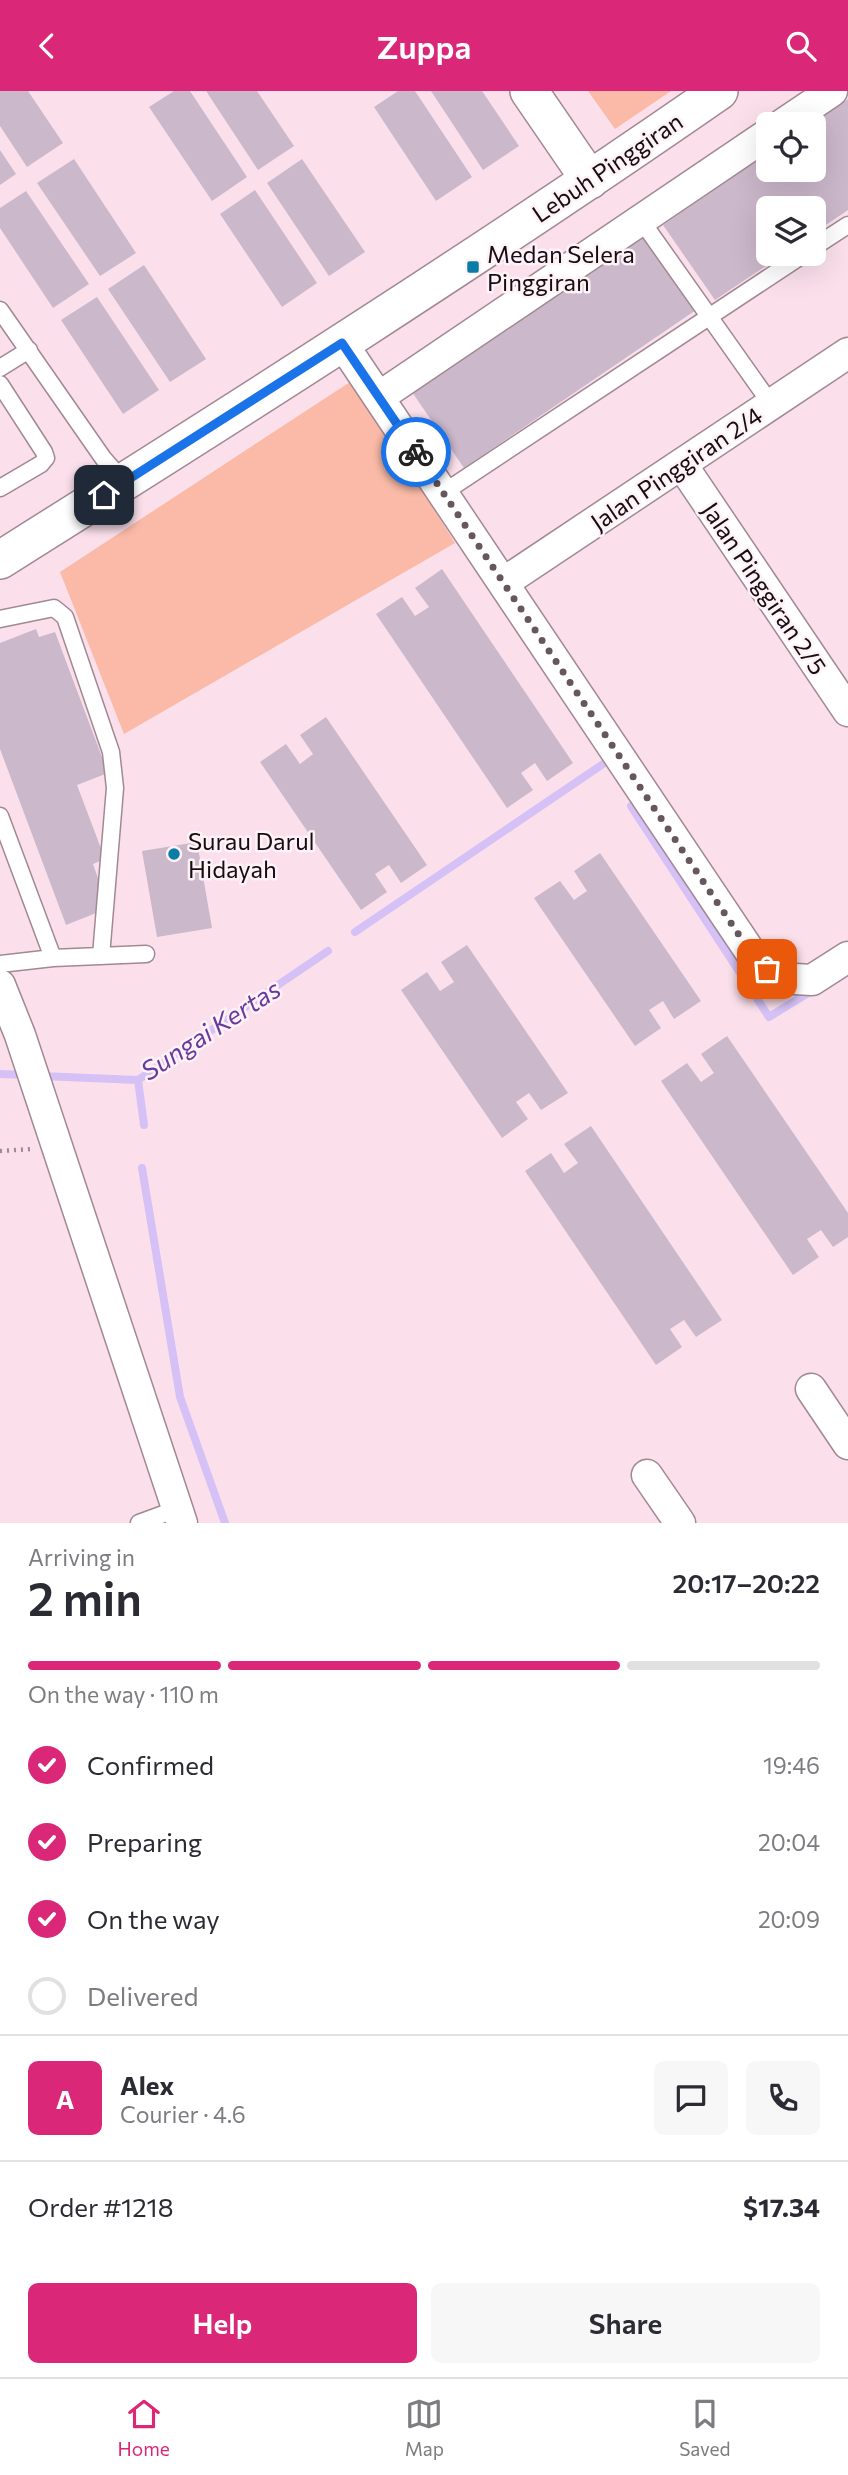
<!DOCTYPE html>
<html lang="en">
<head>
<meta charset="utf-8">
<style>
	:root { --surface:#fff; --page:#f7f7f7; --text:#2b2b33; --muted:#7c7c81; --line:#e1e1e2; --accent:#db2777 }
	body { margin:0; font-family:Commissioner,sans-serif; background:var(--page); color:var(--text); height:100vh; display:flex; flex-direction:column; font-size:26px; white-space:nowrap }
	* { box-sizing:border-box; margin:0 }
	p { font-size:23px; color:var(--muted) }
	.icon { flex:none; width:38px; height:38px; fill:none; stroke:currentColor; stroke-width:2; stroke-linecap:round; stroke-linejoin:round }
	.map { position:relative; height:1432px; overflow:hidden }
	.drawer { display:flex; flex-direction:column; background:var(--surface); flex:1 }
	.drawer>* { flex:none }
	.fabs { position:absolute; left:756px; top:21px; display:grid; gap:14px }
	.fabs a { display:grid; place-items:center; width:70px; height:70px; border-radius:10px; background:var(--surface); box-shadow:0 7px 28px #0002; font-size:35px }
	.pin { position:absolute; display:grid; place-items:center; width:60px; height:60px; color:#fff; margin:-30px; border-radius:14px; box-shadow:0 4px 10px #0006 }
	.courier { position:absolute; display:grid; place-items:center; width:70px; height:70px; margin:-35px; border:5px solid #1a73e8; border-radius:50%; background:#fff; color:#222; box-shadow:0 2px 9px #0007 }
	.overview em { font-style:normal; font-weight:600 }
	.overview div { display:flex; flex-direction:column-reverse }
	.overview { display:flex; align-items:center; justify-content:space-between; height:119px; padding:0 28px }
	h1 { font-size:46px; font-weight:600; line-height:52px }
	.bar { display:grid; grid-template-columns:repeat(4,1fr); gap:10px 7px; align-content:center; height:84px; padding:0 28px }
	.bar i { height:9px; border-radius:5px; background:var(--line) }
	.bar .current { background:var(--accent) }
	.bar p { grid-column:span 4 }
	.line { display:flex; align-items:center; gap:18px; padding:0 28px; border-top:2px solid var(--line) }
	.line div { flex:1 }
	.round { display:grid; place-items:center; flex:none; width:74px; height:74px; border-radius:10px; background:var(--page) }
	ol { padding:0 28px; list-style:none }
	li { display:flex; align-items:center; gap:21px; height:77px }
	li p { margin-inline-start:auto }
	li .icon { padding:7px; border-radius:50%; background:var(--accent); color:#fff; stroke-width:4 }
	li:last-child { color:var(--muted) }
	li i { width:38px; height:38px; border:4px solid var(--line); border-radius:50% }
	.action { display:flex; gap:14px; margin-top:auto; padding:14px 28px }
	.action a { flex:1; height:80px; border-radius:10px; background:var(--accent); color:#fff; font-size:28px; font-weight:600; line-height:80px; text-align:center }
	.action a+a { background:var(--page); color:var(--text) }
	header { display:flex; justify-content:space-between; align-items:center; height:91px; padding:0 28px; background:var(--accent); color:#fff; font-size:32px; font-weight:600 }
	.dock { display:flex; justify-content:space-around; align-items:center; height:98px; border-top:2px solid var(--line); background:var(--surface); font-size:19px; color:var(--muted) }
	.dock a { display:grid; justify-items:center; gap:4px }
	.dock .current { color:var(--accent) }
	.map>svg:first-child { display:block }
	.green { fill:#fabaa7 }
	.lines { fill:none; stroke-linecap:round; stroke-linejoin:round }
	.stream { stroke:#d5c1f6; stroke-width:8 }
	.building { fill:#cbb8cb }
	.service-casing { stroke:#a18893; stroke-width:19 }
	.minor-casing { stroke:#a18893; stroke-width:33 }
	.tertiary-casing { stroke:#a18893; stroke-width:40 }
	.path { stroke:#9b8890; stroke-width:4.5; stroke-dasharray:2 5; stroke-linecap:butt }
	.service { stroke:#fff; stroke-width:16 }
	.minor { stroke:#fff; stroke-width:30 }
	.tertiary { stroke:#fff; stroke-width:37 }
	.done { stroke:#66575e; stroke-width:7; stroke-dasharray:0 12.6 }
	.route { stroke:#1a73e8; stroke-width:9 }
	.poi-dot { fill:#097da5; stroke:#fef2f7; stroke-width:2.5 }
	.labels { text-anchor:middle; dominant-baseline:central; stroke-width:5; stroke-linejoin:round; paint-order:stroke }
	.street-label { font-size:24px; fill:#160d11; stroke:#fef2f7 }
	.poi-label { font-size:24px; fill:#160d11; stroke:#fef2f7; text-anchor:start }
	.water-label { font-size:26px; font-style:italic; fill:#683a9e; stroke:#fef2f7 }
</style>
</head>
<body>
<header><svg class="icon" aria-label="back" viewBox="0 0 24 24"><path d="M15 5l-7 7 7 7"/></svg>Zuppa<svg class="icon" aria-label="search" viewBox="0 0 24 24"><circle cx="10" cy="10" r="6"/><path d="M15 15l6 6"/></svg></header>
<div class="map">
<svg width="848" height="1432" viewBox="0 0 848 1432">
	<rect width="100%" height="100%" fill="#fbe0ec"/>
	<path class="green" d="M588 0H671L615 38Z
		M353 289 455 452 124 643 60 481Z"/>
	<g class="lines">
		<path class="stream" d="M631 715 769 926 813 899
			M355 841 603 673
			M0 983 28 984
			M41 985 138 989 328 860
			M138 989 144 1034
			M142 1077 180 1306 225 1432"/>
	</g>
	<path class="building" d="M0 0H28L63 52 27 76 0 35Z
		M174 0H190L247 86 212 110 149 16Z
		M206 0H257L294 55 258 79Z
		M398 0H415L472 86 436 110 374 16Z
		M431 0H482L519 55 483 79Z
		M848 8V119L814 142V117H768V163H784L715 209 663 134 768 62V79H814V32Z
		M0 59 16 83 0 94Z
		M74 68 136 162 100 185 37 92Z
		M302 68 365 161 329 185 267 92Z
		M255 99 317 192 282 216 220 123Z
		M26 100 89 193 53 217 0 137V117Z
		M645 144 696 219 464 377 412 301Z
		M144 174 206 268 170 291 108 198Z
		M97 206 159 299 123 323 61 229Z
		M442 478 573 672 547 690 535 672 521 682 533 699 507 717 376 523 402 506 415 525 429 516 415 497Z
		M36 538 39 546 55 541 108 682 77 694 105 768 93 773 100 793 96 822 66 834 0 658V552Z
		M326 626 427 774 401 792 389 774 375 783 387 801 361 819 260 671 286 653 300 673 313 663 300 644Z
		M197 751 212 837 157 846 142 760Z
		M600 762 701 910 674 928 663 910 649 919 661 937 635 955 534 807 560 790 574 809 587 800 574 780Z
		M467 854 568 1002 541 1019 529 1002 516 1011 528 1028 502 1047 401 899 427 881 440 900 454 891 441 871Z
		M727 945 848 1122V1146L833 1156 821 1139 807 1148 819 1166 793 1184 661 990 687 972 701 991 714 982 701 963Z
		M591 1035 722 1229 696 1246 684 1229 670 1238 682 1256 656 1274 525 1080 551 1062 564 1082 578 1072 564 1053Z"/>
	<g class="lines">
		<g class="service-casing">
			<path id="service" d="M641 129 771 313
				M814 156 848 134
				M0 219 103 367 124 391
				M0 277 29 259
				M0 293 44 361 46 367 41 373 0 397
				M443 402 804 163
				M0 528 54 517 65 526 111 661 115 697 101 865
				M0 725 53 867
				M0 873 53 867 146 863
				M139 1432 177 1418"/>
		</g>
		<g class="minor-casing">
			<path id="minor" d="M783 33 832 0
				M342 252 755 868 778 887 812 889 848 866
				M379 306 768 43
				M682 374 848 620
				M503 492 848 262
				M0 894 20 944 182 1432
				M811 1298 848 1353
				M647 1384 680 1432"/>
		</g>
		<g class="tertiary-casing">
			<path id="tertiary" d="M529 0 590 89
				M0 469C242 317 484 163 719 0"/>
		</g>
		<path class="path" d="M0 1060 32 1058"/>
		<use href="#service" class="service"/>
		<use href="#minor" class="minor"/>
		<use href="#tertiary" class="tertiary"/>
	</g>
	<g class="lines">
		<path class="done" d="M416 361 755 868 767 878"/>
		<path class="route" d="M104 404 342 252 416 361"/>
	</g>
	<g class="poi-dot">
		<rect x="466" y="169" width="14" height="14" rx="3.5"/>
		<circle cx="174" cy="763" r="7"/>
	</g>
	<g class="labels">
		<g class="street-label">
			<text transform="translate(607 76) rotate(-34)">Lebuh Pinggiran</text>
			<text transform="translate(676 377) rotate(-34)">Jalan Pinggiran 2/4</text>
			<text transform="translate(765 497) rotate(56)">Jalan Pinggiran 2/5</text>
		</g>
		<g class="poi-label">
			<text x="487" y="162">Medan Selera<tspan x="487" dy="28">Pinggiran</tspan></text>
			<text x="188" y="749">Surau Darul<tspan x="188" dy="28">Hidayah</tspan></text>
		</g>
		<g class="water-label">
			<text transform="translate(210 938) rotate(-33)">Sungai Kertas</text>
		</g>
	</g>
</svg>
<div class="fabs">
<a><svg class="icon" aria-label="locate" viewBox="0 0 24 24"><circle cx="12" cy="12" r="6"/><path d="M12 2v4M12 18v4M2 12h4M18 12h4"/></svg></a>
<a><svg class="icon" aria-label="layers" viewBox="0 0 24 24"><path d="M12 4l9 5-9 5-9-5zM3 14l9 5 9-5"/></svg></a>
</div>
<div class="pin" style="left:767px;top:878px;background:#ea580c"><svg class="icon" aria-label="bag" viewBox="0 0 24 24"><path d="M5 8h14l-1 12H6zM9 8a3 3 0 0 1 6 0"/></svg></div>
<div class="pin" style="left:104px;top:404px;background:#1f2937"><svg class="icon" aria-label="home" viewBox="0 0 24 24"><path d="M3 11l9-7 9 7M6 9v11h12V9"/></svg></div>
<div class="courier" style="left:416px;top:361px"><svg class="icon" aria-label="bike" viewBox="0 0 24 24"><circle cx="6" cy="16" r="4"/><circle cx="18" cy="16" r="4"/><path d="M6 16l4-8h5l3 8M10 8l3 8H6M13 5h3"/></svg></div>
</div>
<section class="drawer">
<div class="overview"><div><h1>2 min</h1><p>Arriving in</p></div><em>20:17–20:22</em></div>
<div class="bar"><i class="current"></i><i class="current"></i><i class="current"></i><i></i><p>On the way · 110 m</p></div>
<ol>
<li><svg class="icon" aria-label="check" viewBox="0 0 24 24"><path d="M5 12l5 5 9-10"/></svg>Confirmed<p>19:46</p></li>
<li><svg class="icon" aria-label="check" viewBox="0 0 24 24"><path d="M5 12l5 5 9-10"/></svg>Preparing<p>20:04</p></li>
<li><svg class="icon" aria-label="check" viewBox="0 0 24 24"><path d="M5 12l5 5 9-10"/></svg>On the way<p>20:09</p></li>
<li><i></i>Delivered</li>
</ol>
<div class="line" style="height:126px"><b class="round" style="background:var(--accent);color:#fff">A</b><div><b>Alex</b><p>Courier · 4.6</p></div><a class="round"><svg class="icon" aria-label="chat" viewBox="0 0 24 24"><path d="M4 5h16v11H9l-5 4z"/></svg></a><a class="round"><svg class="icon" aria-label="phone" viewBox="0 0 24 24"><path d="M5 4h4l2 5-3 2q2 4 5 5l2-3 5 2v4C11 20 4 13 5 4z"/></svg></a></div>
<div class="line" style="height:91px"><div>Order #1218</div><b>$17.34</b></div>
<div class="action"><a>Help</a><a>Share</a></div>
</section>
<nav class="dock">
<a class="current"><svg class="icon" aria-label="home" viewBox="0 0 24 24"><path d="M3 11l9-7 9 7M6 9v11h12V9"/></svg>Home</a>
<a><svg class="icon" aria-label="map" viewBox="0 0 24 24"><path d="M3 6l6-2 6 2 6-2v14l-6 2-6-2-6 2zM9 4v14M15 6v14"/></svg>Map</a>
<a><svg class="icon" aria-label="saved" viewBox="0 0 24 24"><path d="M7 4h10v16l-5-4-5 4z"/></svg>Saved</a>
</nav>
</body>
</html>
